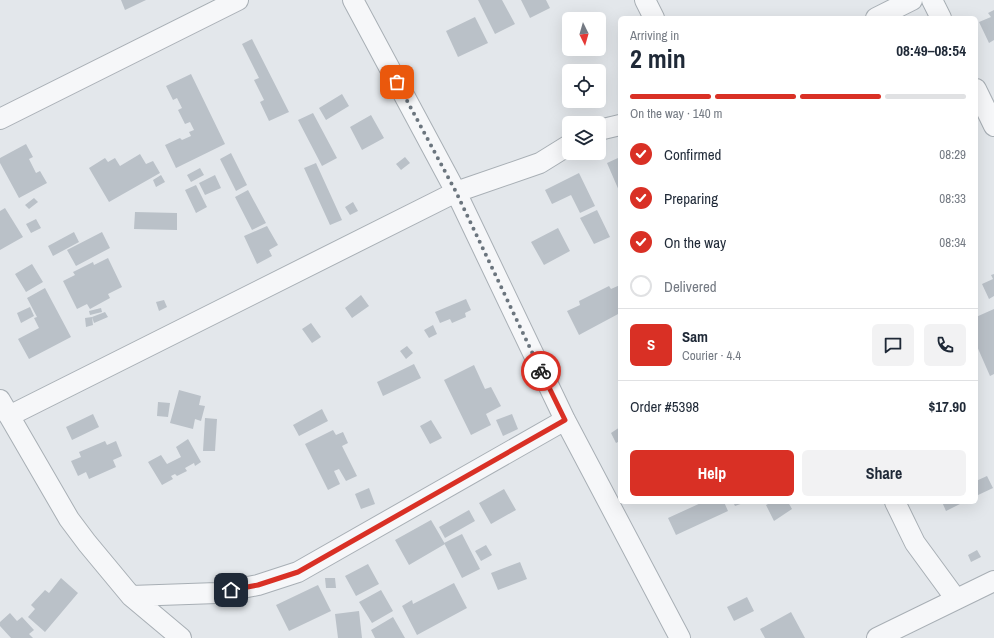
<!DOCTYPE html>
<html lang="en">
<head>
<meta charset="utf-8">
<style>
	:root { --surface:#fff; --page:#f2f2f3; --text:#1f2937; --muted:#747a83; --line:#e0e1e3; --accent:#d93025 }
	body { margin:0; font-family:"Archivo Narrow",sans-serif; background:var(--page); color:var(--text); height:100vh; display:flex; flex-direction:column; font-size:15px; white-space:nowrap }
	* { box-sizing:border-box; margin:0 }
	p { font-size:13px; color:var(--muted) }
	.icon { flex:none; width:22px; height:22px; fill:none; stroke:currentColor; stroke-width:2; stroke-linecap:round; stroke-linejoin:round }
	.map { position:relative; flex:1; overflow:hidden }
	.drawer { position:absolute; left:618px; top:16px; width:360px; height:488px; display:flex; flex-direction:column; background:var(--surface); border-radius:6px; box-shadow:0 4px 16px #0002 }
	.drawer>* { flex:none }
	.needle { width:26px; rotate:175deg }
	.buttons { position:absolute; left:562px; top:12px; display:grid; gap:8px }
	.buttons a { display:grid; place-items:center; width:44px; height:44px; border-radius:6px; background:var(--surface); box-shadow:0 4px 16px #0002; font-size:20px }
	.pin { position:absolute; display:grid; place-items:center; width:34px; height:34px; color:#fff; margin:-17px; border-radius:8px; box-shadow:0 2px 6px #0006 }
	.courier { position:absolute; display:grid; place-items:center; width:40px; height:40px; margin:-20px; border:3px solid #d93025; border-radius:50%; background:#fff; color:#222; box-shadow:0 1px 5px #0007 }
	.overview em { font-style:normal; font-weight:800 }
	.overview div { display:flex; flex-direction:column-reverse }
	.overview { display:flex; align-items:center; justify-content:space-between; height:68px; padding:0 12px }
	h1 { font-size:26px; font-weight:800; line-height:30px }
	.bar { display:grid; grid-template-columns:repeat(4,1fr); gap:6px 4px; align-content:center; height:48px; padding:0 12px }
	.bar i { height:5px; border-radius:3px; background:var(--line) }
	.bar .selected { background:var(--accent) }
	.bar p { grid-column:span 4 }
	.line { display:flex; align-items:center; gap:10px; padding:0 12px; border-top:1px solid var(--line) }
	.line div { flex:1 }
	.round { display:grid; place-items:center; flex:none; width:42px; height:42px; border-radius:6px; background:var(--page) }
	ol { padding:0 12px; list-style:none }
	li { display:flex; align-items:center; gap:12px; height:44px }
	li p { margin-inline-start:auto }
	li .icon { padding:4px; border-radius:50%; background:var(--accent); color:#fff; stroke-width:4 }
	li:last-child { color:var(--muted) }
	li i { width:22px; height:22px; border:2px solid var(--line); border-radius:50% }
	.action { display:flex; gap:8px; margin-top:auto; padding:8px 12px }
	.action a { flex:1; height:46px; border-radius:6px; background:var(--accent); color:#fff; font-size:16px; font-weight:800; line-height:46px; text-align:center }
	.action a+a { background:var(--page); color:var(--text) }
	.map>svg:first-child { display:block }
	.building { fill:#bac1c8 }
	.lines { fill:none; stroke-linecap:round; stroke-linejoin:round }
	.minor-casing { stroke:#a8afb5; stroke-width:22 }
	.minor { stroke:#f6f7f9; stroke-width:20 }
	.done { stroke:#6b757e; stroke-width:4; stroke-dasharray:0 7.2 }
	.route { stroke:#d93025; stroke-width:5 }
</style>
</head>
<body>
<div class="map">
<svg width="994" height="638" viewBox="0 0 994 638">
	<rect width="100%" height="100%" fill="#e3e7eb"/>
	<path class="building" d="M121 0H146L125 10Z
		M478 0H502L515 24 495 34Z
		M521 0H546L550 8 530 18Z
		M994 10V40L989 43 979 22 991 17 988 13Z
		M475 17 488 43 458 57 446 31Z
		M252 39 289 112 269 121 260 102 264 100 254 80 259 78 242 44Z
		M191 74 225 144 176 168 165 145 180 138 182 140 191 136 189 132 194 130 190 122 185 124 178 110 182 108 177 98 173 100 166 86Z
		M342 94 349 106 326 120 319 108Z
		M313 113 337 158 322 166 298 120Z
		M371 115 384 138 362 150 350 127Z
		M26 144 33 157 29 159 36 173 40 171 47 183 19 198 0 163V158Z
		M231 153 247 185 236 191 220 159Z
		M140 154 146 164 153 161 160 173 109 202 89 168 105 158 108 162 115 158 120 166Z
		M405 157 410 163 401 170 396 164Z
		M618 158 620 162V193L607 163Z
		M316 163 342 220 330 225 304 168Z
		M200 168 204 175 191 182 187 175Z
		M579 173 595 206 580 213 571 195 552 204 545 190Z
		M161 175 165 182 156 187 153 180Z
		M215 175 221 188 205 195 199 183Z
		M196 185 207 207 196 213 185 190Z
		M248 190 266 223 252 230 235 197Z
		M34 198 38 202 29 209 25 205Z
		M353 202 358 211 350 215 345 207Z
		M5 208 23 237 0 250V211Z
		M597 210 610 237 594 244 580 218Z
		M135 212 177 213V230L134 229Z
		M36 219 41 228 31 233 26 224Z
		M267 226 278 245 269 250 272 256 257 264 244 236Z
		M558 228 570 251 544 265 531 242Z
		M74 232 79 242 53 256 48 246Z
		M102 232 110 248 76 266 67 250Z
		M108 258 122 287 108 294 110 298 90 309 87 304 77 309 63 281 75 275 73 272 93 262 94 265Z
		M32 264 43 282 26 292 15 274Z
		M994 274V296L989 299 982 284 993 279 991 275Z
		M620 285V313L579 335 567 311 580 305 579 301 609 286 611 289Z
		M45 288 71 337 29 359 18 339 39 328 34 318 37 317 27 298Z
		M361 295 369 306 352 318 345 308Z
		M466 299 471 310 465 313 466 317 452 323 450 319 440 323 435 312Z
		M164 300 167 307 159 311 156 302Z
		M30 307 34 316 21 323 17 313Z
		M101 308 102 312 90 315 89 311Z
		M994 309V374L990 376 976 344V317Z
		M105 312 108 317 94 323 92 317Z
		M92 317 93 325 86 327 85 318Z
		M311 323 321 337 312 343 302 329Z
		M433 325 437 334 429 338 424 330Z
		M407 346 413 353 406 359 400 351Z
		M414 364 421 378 383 396 377 382Z
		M474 365 485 389 491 387 501 406 486 414 491 425 471 435 444 380Z
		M179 390 201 396 199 405 205 406 201 421 195 419 193 429 170 423Z
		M158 402 170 403 168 417 157 416Z
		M322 409 328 421 299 436 293 425Z
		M93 414 99 427 72 440 66 427Z
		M512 414 518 429 503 436 496 420Z
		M205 418 217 419 215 451H203Z
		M431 420 442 438 430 444 420 426Z
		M620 427V441L616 443 611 433Z
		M333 430 336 435 343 432 348 443 342 446 357 476 346 481 339 469 334 471 340 484 328 490 305 444Z
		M188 439 201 462 195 466 194 463 185 468 187 471 177 476 175 474 171 476 173 479 162 485 148 462 161 455 167 464 181 457 176 447Z
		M105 441 107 445 116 441 122 456 113 460 116 467 89 479 86 472 78 476 71 461 81 457 79 452Z
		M987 476 993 488 976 496V481Z
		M369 488 375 504 361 509 355 494Z
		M504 489 516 510 491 524 479 503Z
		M703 502H724L728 511 676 535 668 518Z
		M733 502H746L735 506Z
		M772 502H788L792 509 774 521 766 505Z
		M942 502H964L946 511Z
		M469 510 475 521 445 538 439 527Z
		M431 520 445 544 409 565 395 540Z
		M462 534 480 569 462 578 444 543Z
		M486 545 492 555 481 561 475 551Z
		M977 550 981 557 971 562 968 555Z
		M520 562 527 579 498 590 491 573Z
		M368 564 379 584 356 596 345 576Z
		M61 578 78 593 45 632 28 617 35 609 31 605 45 590 49 593Z
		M325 578H335L336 588H326Z
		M454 583 467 608 417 635 402 606 412 600 413 604Z
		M318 585 331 611 289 631 276 605Z
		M381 590 393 611 372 623 359 602Z
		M747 597 754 611 734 621 727 607Z
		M359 611 362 638H338L335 614Z
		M791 612 805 638H765L760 629Z
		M10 613 17 621 22 617 34 630 29 634 33 638H11L0 626V622Z
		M393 617 405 638H375L371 630Z"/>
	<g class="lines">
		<g class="minor-casing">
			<path id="minor" d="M353 0 456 192 565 420 680 638
				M645 0 654 18
				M932 0 941 18
				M876 18 912 0
				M976 89 994 126
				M0 119 238 0
				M599 130 620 125
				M0 400 69 519 87 543 131 596 181 638
				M9 416 456 192 540 163 569 145
				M895 502 915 543 956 599
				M131 596 217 593 258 585 298 572 565 420
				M877 638 994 581"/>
		</g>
		<use href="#minor" class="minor"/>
	</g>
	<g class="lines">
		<path class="done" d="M397 82 456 192 541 371"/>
		<path class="route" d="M231 590 258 585 298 572 565 420 541 371"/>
	</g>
</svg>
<div class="buttons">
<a><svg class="needle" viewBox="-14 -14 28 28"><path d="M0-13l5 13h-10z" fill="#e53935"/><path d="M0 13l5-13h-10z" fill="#747a83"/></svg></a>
<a><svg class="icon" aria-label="locate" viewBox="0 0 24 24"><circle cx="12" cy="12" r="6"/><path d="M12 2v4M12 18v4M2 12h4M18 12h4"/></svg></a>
<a><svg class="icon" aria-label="layers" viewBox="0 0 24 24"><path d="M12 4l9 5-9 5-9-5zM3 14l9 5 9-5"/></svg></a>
</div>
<div class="pin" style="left:397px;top:82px;background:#ea580c"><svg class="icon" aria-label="bag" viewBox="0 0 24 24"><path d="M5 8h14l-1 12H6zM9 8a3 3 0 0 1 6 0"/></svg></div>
<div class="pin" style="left:231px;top:590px;background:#1f2937"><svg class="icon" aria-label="home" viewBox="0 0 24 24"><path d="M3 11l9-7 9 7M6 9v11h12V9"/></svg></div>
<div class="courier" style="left:541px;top:371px"><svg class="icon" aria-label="bike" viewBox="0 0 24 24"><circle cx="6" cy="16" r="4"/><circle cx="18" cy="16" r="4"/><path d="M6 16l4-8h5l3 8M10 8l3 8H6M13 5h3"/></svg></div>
<section class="drawer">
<div class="overview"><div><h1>2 min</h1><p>Arriving in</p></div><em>08:49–08:54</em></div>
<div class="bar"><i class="selected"></i><i class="selected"></i><i class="selected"></i><i></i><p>On the way · 140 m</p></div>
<ol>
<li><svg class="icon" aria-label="check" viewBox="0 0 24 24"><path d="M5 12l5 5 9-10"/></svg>Confirmed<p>08:29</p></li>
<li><svg class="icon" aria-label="check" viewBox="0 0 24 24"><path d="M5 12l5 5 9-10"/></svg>Preparing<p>08:33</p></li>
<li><svg class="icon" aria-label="check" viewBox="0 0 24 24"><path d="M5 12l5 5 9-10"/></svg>On the way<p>08:34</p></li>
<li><i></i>Delivered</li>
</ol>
<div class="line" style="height:72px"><b class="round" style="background:var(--accent);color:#fff">S</b><div><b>Sam</b><p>Courier · 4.4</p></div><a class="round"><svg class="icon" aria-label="chat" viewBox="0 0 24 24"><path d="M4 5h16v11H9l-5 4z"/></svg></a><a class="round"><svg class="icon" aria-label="phone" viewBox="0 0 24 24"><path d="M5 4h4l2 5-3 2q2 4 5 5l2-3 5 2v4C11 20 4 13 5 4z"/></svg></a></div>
<div class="line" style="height:52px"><div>Order #5398</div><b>$17.90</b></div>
<div class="action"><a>Help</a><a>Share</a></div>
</section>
</div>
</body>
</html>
